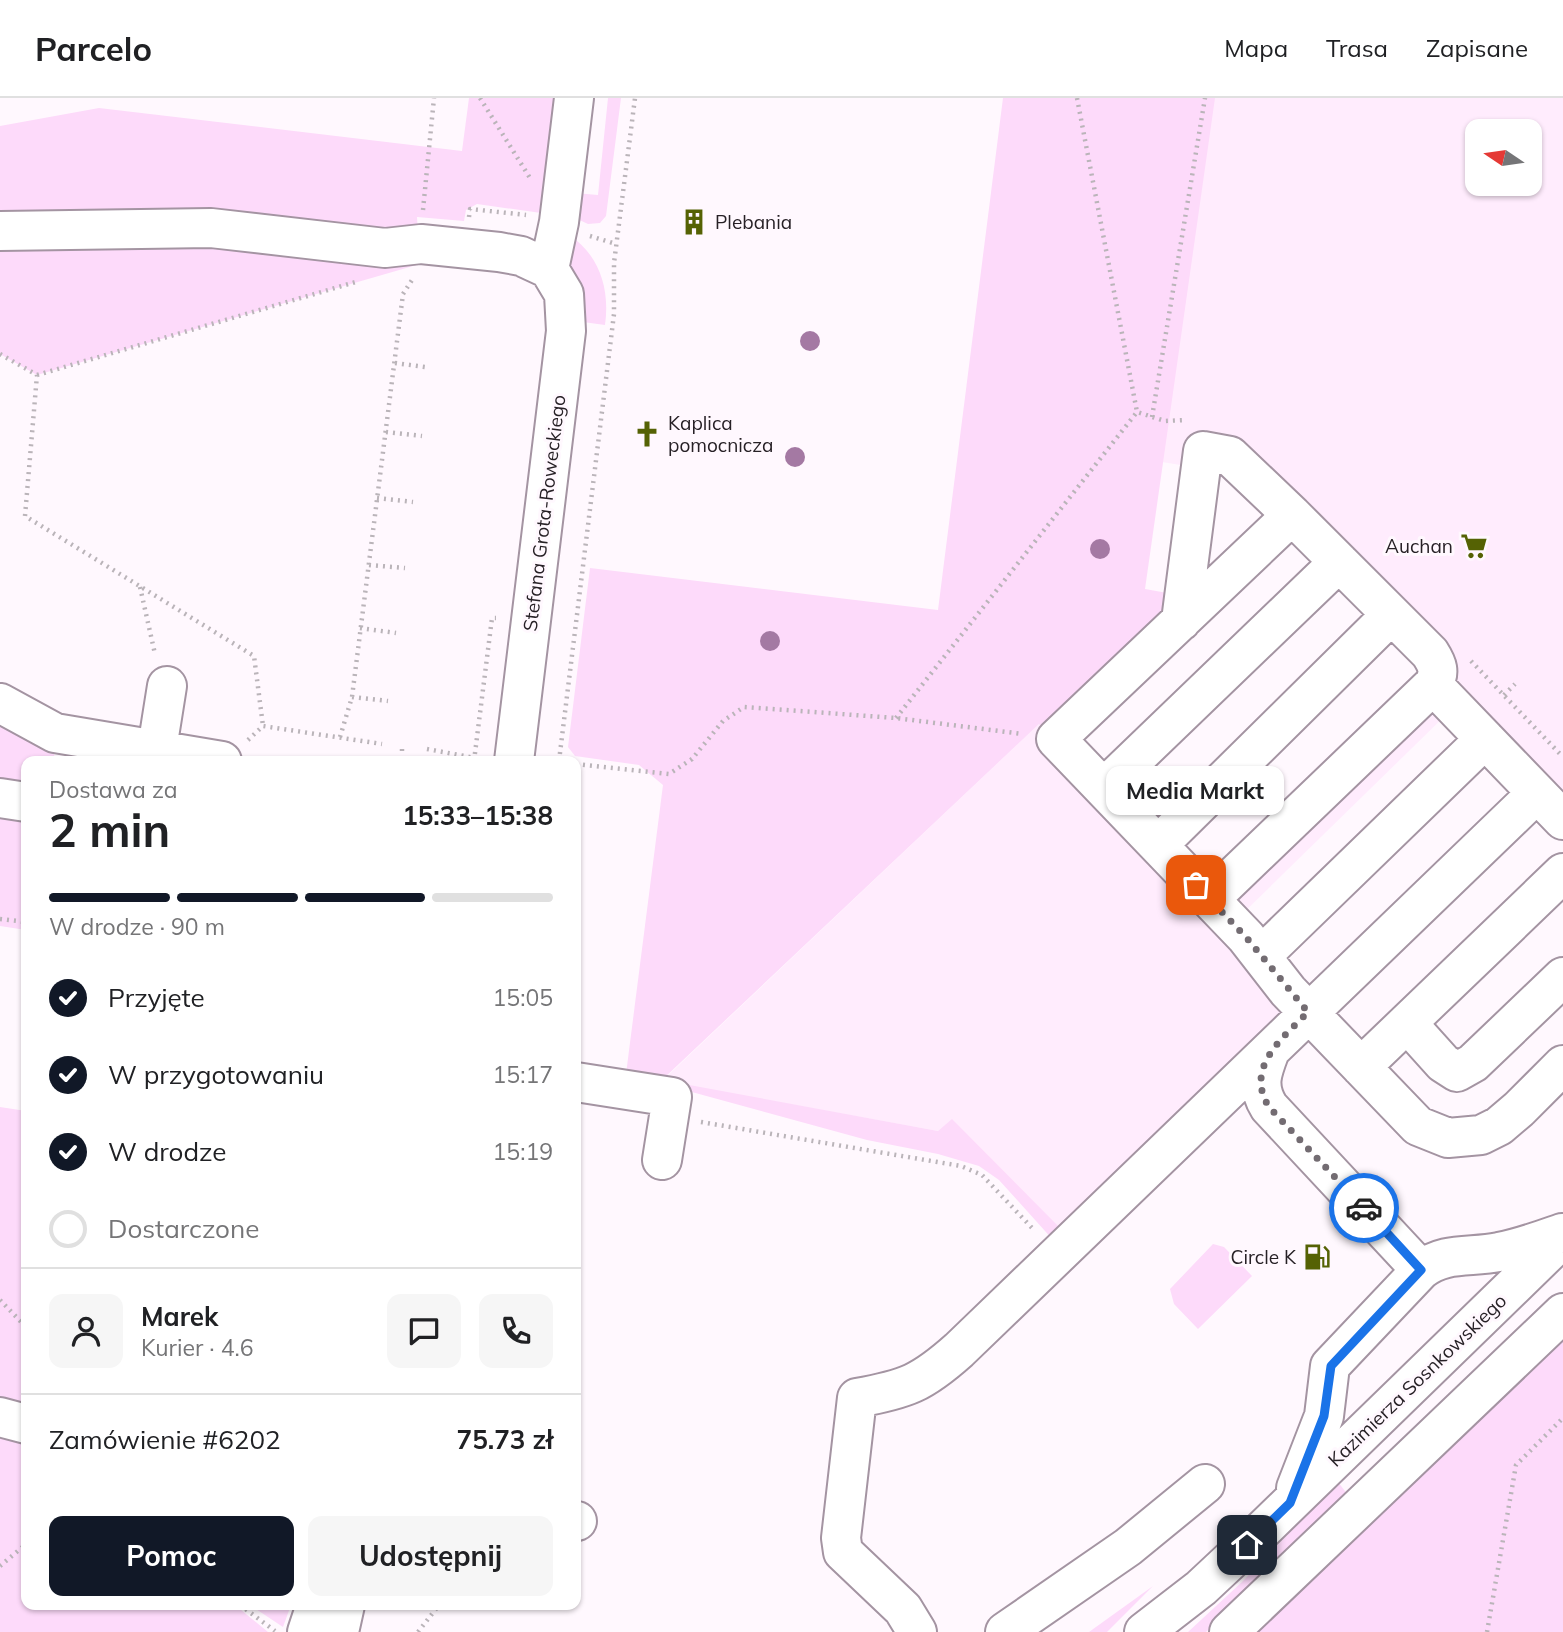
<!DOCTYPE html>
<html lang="pl">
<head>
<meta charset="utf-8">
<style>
	:root { --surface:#fff; --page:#f6f6f6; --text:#202124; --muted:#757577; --line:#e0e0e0; --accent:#111827 }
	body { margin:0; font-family:Mulish,sans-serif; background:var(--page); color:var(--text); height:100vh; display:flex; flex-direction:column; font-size:26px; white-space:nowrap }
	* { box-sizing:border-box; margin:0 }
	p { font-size:23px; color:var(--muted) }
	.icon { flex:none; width:38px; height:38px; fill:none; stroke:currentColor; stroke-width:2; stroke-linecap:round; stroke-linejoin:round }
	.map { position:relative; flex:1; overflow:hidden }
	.panel { position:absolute; left:21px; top:658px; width:560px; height:854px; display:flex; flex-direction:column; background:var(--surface); border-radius:14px; box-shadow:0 2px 5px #0004 }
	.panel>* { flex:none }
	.needle { width:46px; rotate:283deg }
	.tools { position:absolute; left:1465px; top:21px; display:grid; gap:14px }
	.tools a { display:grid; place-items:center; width:77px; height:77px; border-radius:14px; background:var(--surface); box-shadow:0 2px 5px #0004; font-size:35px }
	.pin { position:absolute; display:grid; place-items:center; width:60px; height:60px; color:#fff; margin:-30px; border-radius:14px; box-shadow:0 4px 10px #0006 }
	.courier { position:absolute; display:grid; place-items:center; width:70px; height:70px; margin:-35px; border:5px solid #1a73e8; border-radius:50%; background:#fff; color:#222; box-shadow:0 2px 9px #0007 }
	.bubble { position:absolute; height:49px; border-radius:14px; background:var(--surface); box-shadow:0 2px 5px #0004; font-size:23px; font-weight:700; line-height:49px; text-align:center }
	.overview em { font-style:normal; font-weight:700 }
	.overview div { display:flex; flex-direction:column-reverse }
	.overview { display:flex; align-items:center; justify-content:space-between; height:119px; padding:0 28px }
	h1 { font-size:46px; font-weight:700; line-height:52px }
	.bar { display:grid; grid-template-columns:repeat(4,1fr); gap:10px 7px; align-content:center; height:84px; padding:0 28px }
	.bar i { height:9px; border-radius:5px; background:var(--line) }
	.bar .active { background:var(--accent) }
	.bar p { grid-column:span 4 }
	.line { display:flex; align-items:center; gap:18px; padding:0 28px; border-top:2px solid var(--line) }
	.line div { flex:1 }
	.round { display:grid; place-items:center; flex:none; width:74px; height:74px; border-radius:14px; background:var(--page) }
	ol { padding:0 28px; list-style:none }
	li { display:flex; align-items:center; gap:21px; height:77px }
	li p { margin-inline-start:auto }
	li .icon { padding:7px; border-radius:50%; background:var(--accent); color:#fff; stroke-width:4 }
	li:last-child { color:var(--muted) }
	li i { width:38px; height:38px; border:4px solid var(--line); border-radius:50% }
	.action { display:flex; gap:14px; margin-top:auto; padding:14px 28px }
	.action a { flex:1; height:80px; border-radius:14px; background:var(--accent); color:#fff; font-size:28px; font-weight:700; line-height:80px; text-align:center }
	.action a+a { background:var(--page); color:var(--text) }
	header { display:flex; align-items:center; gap:42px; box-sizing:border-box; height:98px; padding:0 35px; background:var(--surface); border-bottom:2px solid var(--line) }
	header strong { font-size:33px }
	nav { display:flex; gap:38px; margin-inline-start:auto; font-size:24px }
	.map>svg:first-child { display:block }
	.built { fill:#ffecfd; fill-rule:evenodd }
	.green { fill:#fddafa }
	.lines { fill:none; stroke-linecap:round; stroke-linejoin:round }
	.minor-casing { stroke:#a494a2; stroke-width:42 }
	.path { stroke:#bab4b9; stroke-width:4.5; stroke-dasharray:2 5; stroke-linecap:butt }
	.minor { stroke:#fff; stroke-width:38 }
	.tree { fill:#a479a3 }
	.done { stroke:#736c72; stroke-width:7; stroke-dasharray:0 12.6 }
	.route { stroke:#1a73e8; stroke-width:9 }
	.labels { text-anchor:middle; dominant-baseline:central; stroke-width:6; stroke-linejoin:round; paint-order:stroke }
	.poi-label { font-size:19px; fill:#272126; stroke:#fff8fe; text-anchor:start }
	.street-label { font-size:19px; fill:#272126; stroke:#fff8fe }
</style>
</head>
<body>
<header>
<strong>Parcelo</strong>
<nav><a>Mapa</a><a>Trasa</a><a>Zapisane</a></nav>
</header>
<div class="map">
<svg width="1563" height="1534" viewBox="0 0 1563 1534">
	<rect width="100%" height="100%" fill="#fff8fe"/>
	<path class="built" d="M1214 0H1563V722L1454 609 1233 825 1308 914 1073 1143 952 1022 938 1033 662 983 1040 625 1210 801 1433 587 1242 366 1199 370 1162 364ZM1477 33H1530V86H1477Z"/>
	<path class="green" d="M469 0H560L548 116 477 106 466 112 464 123 417 119 420 166 37 277 0 256V28L99 10 462 53Z
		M608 0H621L606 118 600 125 588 126 573 119 575 95 598 97Z
		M1003 0H1215L1145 491 1184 498 1056 641 1039 626 662 982 938 1033 952 1021 1073 1143 1063 1153 999 1082 979 1068 938 1056 867 1042 626 976 663 687 639 667 575 658 568 649 590 470 938 512Z
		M569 137C600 157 610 192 605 227L583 224 578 182 567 161Z
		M0 605 55 635 54 663H26V832L0 828Z
		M0 1009 26 1013V1507H235L268 1534H0Z
		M1213 1146 1224 1149 1252 1178 1198 1231 1174 1206 1170 1191Z
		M1563 1215V1534H1229Z
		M1338 1384 1348 1397 1206 1534H1188L1243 1483Z
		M1153 1488 1107 1534H1089Z
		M250 1507H291L283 1529Z"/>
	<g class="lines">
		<g class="minor-casing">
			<path id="minor" d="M0 133 211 130 385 150 421 146 499 154 521 158 549 171 564 196 566 233 514 663
				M549 171 559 124 574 0
				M1181 523 1203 353 1230 358 1292 417
				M0 605 55 635 222 663
				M157 651 167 588
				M1104 690 1339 464
				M0 700 26 704
				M1563 722 1433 587C1441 574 1437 566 1430 555L1292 417 1056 641 1246 839 1288 893 1418 1028 1448 1040 1481 1037 1499 1028 1519 1011 1563 967
				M1158 747 1391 517
				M1210 801 1433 587
				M1261 858 1485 641
				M1407 925 1443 965 1457 974 1473 965 1563 879
				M1270 953C1262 974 1256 988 1269 1009L1421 1172
				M1361 969 1563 775
				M576 984 672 999 662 1062
				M0 1319 26 1326
				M1296 1390 1324 1318 1330 1268 1421 1172C1445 1153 1471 1160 1499 1154 1521 1150 1542 1142 1562 1135
				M576 1423H577
				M307 1534 316 1507
				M339 1534 345 1507
				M917 1534 903 1511 843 1454 841 1440 857 1300C907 1291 922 1285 959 1252L1537 695
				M1005 1534 1128 1449 1205 1386
				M1144 1534 1201 1490 1247 1447 1563 1140
				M1229 1534 1563 1215"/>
		</g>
		<path class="path" d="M480 0 530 80
			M1077 0 1137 314 1165 323 1186 322
			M423 112 434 0
			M469 119 470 111 526 117
			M590 138 616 146
			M0 256 37 277 25 418 254 558 263 628
			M395 265 425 269
			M37 277 359 183
			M1152 319 1205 0
			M386 334 422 338
			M377 400 413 404
			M369 467 405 470
			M140 489 155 556
			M360 530 396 535
			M1471 563 1563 659
			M1504 597 1515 586
			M352 599 388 603
			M896 620 1137 314
			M340 639 352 599 403 196 412 182
			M248 642 263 628 382 646
			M427 651 475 660
			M402 653V648
			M474 663 492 520H496
			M559 663 614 216V165L635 0
			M576 666 669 676 692 661 723 623 744 609 896 620 1023 636
			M0 821 26 824
			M701 1024 961 1068 982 1077 1034 1132
			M0 1202 26 1229
			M0 1468 26 1446
			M240 1507 275 1533
			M418 1534 439 1507
			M1487 1534 1516 1367 1563 1320"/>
		<use href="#minor" class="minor"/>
	</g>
	<g class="tree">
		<circle cx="810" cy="243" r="10"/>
		<circle cx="795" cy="359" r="10"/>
		<circle cx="1100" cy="451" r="10"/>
		<circle cx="770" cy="543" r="10"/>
	</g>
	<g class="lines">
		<path class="done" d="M1196 787 1246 839 1308 914C1283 940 1244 969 1269 1009L1364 1110"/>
		<path class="route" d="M1247 1447 1290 1405 1324 1318 1331 1268 1421 1172 1364 1110"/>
	</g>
	<defs>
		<g id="building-bare" transform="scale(2.1)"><path d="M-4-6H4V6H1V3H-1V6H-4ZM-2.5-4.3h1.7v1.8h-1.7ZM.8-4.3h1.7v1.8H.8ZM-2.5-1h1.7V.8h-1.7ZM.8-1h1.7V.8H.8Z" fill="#556204" stroke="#fff8fe" stroke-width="2.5" paint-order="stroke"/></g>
		<g id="church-bare" transform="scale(2.1)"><path d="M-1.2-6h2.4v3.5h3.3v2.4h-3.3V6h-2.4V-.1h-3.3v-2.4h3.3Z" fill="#556204" stroke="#fff8fe" stroke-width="2.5" paint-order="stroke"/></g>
		<g id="supermarket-bare" transform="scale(2.1)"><path d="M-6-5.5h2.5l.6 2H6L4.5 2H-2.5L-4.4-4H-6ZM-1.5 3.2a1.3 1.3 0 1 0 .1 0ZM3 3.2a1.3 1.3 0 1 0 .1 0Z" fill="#556204" stroke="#fff8fe" stroke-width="2.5" paint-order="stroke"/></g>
		<g id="fuel-bare" transform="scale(2.1)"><path d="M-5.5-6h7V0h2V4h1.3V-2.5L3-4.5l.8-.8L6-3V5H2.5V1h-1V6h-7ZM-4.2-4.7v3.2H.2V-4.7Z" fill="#556204" stroke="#fff8fe" stroke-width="2.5" paint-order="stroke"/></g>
	</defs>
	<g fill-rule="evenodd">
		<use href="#building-bare" x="694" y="124"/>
		<use href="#church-bare" x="647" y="336"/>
		<use href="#supermarket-bare" x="1474" y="448"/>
		<use href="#fuel-bare" x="1317" y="1159"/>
	</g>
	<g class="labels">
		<g class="poi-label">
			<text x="715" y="124">Plebania</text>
			<text x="668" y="325">Kaplica<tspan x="668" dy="22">pomocnicza</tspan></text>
			<text x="1453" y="448" text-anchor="end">Auchan</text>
			<text x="1296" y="1159" text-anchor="end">Circle K</text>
		</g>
		<g class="street-label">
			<text transform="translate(544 415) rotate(-83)">Stefana Grota-Roweckiego</text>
			<text transform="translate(1417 1282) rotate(-44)">Kazimierza Sosnkowskiego</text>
		</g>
	</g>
</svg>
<div class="tools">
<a><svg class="needle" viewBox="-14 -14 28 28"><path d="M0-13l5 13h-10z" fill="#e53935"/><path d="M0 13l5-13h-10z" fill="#757577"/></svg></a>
</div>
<div class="pin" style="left:1196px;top:787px;background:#ea580c"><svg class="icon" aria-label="bag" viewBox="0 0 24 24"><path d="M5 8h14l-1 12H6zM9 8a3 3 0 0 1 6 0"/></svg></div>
<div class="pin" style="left:1247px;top:1447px;background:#1f2937"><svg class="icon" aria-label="home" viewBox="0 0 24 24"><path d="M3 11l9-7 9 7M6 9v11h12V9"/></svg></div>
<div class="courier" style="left:1364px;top:1110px"><svg class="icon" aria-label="car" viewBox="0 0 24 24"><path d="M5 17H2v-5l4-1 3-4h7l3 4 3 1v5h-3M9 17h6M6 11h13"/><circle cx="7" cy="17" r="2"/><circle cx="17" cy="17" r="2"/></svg></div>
<div class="bubble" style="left:1106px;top:668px;width:178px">Media Markt</div>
<section class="panel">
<div class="overview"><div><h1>2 min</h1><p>Dostawa za</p></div><em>15:33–15:38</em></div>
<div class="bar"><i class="active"></i><i class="active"></i><i class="active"></i><i></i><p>W drodze · 90 m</p></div>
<ol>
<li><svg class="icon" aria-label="check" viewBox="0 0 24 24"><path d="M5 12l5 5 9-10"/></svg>Przyjęte<p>15:05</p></li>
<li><svg class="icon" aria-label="check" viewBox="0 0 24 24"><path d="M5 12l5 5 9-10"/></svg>W przygotowaniu<p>15:17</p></li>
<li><svg class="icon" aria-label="check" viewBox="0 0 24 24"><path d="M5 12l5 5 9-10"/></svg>W drodze<p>15:19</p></li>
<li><i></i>Dostarczone</li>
</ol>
<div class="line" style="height:126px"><a class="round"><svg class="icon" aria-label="person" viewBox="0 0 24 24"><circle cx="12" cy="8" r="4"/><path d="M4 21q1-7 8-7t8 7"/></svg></a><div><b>Marek</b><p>Kurier · 4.6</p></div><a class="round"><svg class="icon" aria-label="chat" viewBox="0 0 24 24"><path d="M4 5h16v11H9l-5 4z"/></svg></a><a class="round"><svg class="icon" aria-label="phone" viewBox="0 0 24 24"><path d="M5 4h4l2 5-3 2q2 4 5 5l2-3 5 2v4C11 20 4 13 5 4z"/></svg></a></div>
<div class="line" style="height:91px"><div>Zamówienie #6202</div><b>75.73 zł</b></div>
<div class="action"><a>Pomoc</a><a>Udostępnij</a></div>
</section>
</div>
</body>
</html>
